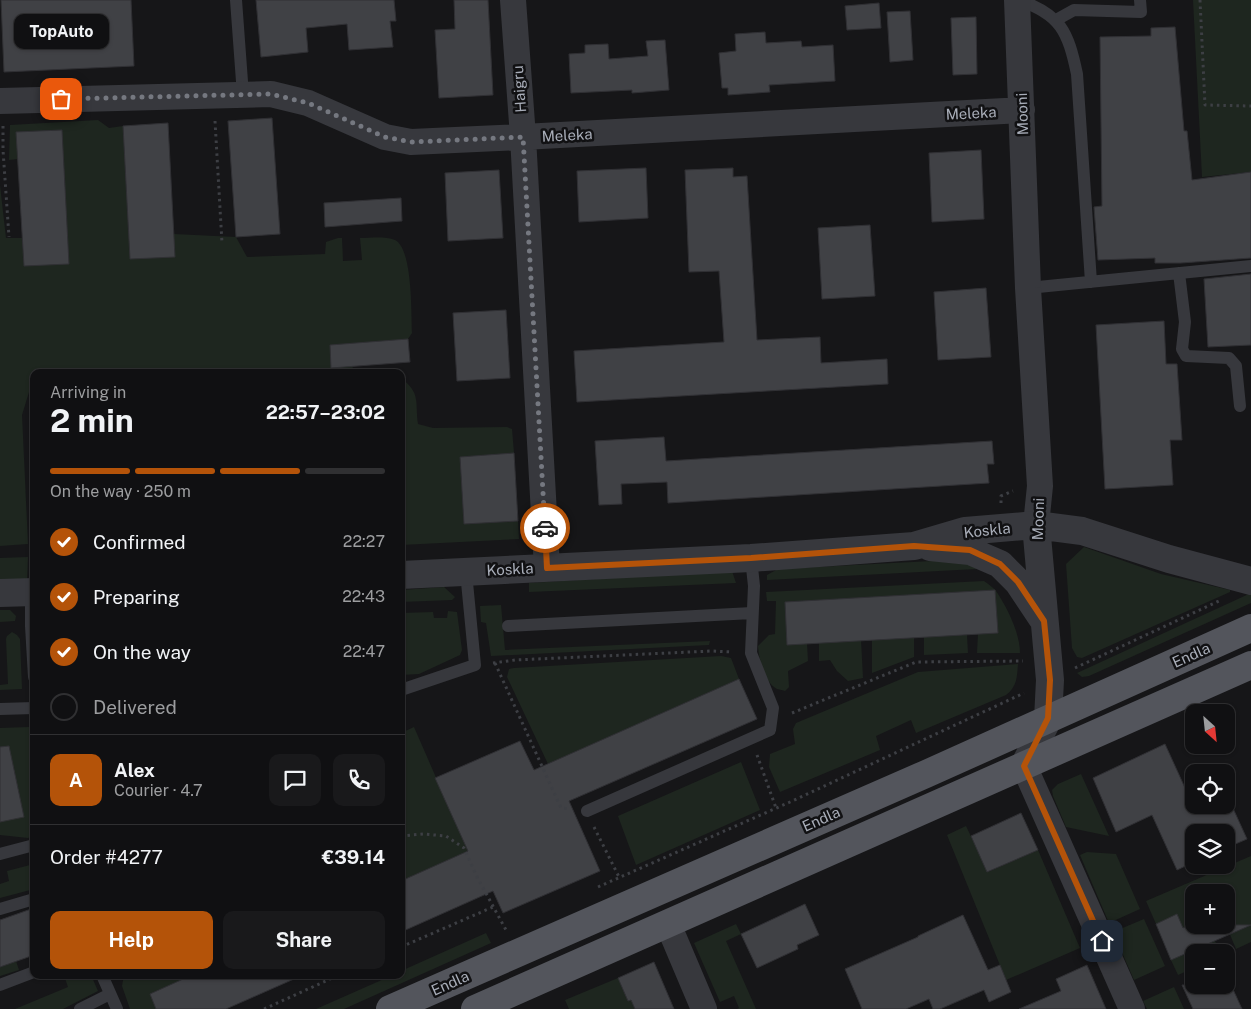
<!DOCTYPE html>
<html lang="en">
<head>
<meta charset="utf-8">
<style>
	:root { --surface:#101012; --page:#19191b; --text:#f1f3f6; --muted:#9c9d9f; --line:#303032; --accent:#b45309 }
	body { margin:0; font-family:"Public Sans",sans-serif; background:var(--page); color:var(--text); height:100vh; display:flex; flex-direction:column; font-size:19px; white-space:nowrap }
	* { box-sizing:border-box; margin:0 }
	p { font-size:16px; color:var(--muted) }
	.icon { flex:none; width:28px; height:28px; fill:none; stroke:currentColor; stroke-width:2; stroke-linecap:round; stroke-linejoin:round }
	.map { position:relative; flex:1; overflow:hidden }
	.panel { position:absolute; left:30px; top:369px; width:375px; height:610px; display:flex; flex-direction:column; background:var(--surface); border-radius:10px; box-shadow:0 1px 4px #0004,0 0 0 1px var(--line) }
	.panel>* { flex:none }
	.needle { width:32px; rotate:153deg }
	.buttons { position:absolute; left:1185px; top:704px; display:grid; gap:10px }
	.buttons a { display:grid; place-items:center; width:50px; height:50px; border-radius:10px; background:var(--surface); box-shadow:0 1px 4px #0004,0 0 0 1px var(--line); font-size:25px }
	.pin { position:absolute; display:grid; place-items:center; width:42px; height:42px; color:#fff; margin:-21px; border-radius:10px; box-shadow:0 2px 8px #0006 }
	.courier { position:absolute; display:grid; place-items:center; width:50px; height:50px; margin:-25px; border:4px solid #b45309; border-radius:50%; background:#fff; color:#222; box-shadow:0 1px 6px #0007 }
	.bubble { position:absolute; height:35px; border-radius:10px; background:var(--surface); box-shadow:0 1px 4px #0004,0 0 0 1px var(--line); font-size:16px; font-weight:700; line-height:35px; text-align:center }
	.overview em { font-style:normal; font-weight:700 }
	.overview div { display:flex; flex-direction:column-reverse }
	.overview { display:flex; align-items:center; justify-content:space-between; height:85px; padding:0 20px }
	h1 { font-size:32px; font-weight:700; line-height:38px }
	.bar { display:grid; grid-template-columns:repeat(4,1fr); gap:8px 5px; align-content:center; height:60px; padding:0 20px }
	.bar i { height:6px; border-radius:4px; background:var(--line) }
	.bar .selected { background:var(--accent) }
	.bar p { grid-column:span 4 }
	.line { display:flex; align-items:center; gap:12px; padding:0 20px; border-top:1px solid var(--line) }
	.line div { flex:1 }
	.round { display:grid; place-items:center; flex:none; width:52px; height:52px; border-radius:10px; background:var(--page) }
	ol { padding:0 20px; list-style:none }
	li { display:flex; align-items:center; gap:15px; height:55px }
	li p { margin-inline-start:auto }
	li .icon { padding:5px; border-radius:50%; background:var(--accent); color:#fff; stroke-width:4 }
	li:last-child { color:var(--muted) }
	li i { width:28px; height:28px; border:2px solid var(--line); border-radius:50% }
	.button { display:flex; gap:10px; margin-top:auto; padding:10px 20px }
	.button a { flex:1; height:58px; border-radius:10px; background:var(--accent); color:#fff; font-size:20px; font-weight:700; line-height:58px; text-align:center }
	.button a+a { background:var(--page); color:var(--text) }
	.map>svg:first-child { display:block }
	.green { fill:#1e261f }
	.building { fill:#404145; stroke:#303034 }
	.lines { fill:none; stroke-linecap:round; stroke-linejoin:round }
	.path { stroke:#3d3f44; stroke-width:3; stroke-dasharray:2.5 4; stroke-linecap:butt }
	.service { stroke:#37383d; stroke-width:12 }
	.minor { stroke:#37383d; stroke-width:26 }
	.tertiary { stroke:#37383d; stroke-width:28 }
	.primary { stroke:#53555c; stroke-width:28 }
	.done { stroke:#757880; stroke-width:5; stroke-dasharray:0 9 }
	.route { stroke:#b45309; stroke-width:6 }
	.labels { text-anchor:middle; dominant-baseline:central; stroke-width:5; stroke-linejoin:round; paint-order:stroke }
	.street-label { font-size:15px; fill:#a8adb8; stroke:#111113 }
</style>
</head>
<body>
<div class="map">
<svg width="1251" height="1009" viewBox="0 0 1251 1009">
	<rect width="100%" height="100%" fill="#161618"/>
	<path class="green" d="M1193 0H1251V172L1202 177Z
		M98 120 109 128 123 126 130 259 174 234 236 237 247 257 325 254 326 242 338 238H342L343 261 362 260 360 238C371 238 385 236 395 240 413 249 411 314 412 333L408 339 330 345 331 367 352 366 355 372H34V387L29 392 22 415 28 544 0 546V185L6 238H22L24 266 69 263 62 130 17 132 18 159 9 160 10 125Z
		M401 378C421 393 415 402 418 424L433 428 507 427 512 429 514 453 460 457 464 524 518 521 519 539 401 545Z
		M1084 547 1161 574 1230 590V592L1082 658 1077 657 1072 648 1066 564Z
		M28 557 27 582 0 581V558Z
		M951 560 967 562 977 569 767 580V575L778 569Z
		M732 571 736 583 529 592V583Z
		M984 581C988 584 993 587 996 591 1007 607 1020 633 1020 653H977L978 634 998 633 995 590 785 602 787 644 807 643 808 661 788 671 789 687 785 691C783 690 780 690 777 689 764 682 759 659 758 646L769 635 775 634 776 601H767L766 592Z
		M444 587 455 597 452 600 401 602V590Z
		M1251 593V603L1089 676 1082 677 1077 673Z
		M501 605 505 650 710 641 709 645 491 656 486 623 481 622 480 606Z
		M0 610H10L16 616 15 621 0 622Z
		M448 611 457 612 462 650 460 655 419 674 401 675V613L433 612 434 618H447Z
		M12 632 17 635 20 639 22 689 0 690V685L8 684 6 639 7 636Z
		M967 635 968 653 924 655V636Z
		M914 638V657L872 673V640Z
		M861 640 863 678 848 681 837 671 830 660 819 661V643Z
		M721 656 731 658 739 679 548 764 507 677 509 669 514 668Z
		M1018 664C1017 677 1017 687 1006 695L916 733 911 720 876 736 880 750 780 792 769 767 770 754 795 744 793 729 796 723 918 672Z
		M29 727 34 770V835L28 838 0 835V728Z
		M414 727 468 851 401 881V733Z
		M741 762 760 810 636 865 618 816Z
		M1081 774 1109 836 1066 827 1053 796 1052 790 1058 784Z
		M966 826 988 872 1038 850 1080 948 1006 980 947 835Z
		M1087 852 1116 854 1140 909 1109 923 1080 855Z
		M1251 856V942L1236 949 1226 925V892H1194V925H1208L1220 952H1194V968L1178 975 1171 960 1197 938 1191 924 1183 928 1177 915 1156 924 1146 901Z
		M34 864V889L0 898V884L9 881 7 871Z
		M1144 919 1165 966 1134 980 1113 932Z
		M736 924 741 934 726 941 756 1009H737L739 1008 734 996 720 1002 694 943Z
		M486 933 491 943 344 1009H316L393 975H401V971Z
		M16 961 19 970 0 976V967Z
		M64 975H91L98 991 63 1009H15L68 987Z
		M124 975H192L150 994 156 1009H130L122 986Z
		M618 978 628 1001 631 1000 635 1009H569L565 1000Z
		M1174 987 1184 1009H1147L1143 1001Z"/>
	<path class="building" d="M1 0H131L134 66 4 72Z
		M256 0H394L396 21H390L393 47 349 50 347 24 306 28 308 52 261 57Z
		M454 0H488L493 95 439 98 435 30 455 29Z
		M879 3 881 28 847 30 845 6Z
		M910 11 913 60 890 62 887 12Z
		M976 17 977 74 953 75 951 18Z
		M1175 27 1184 131H1187L1192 180 1251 172V258L1181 263H1155V258L1098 260 1094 207 1102 206 1100 37 1151 36V28Z
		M765 32 766 43 801 41 802 47 833 45 835 81 769 85 770 92 728 95V88H722L719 53 736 51 735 34Z
		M665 40 669 90 632 93V90L571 93 569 54 585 53V45L608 44 609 59 648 56 646 41Z
		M272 118 280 234 236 237 228 121Z
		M168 123 175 257 130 259 123 126Z
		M62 130 69 264 24 266 16 132Z
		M981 150 984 219 932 222 929 153Z
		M646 168 648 218 579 222 577 171Z
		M733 168V177L747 176 757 340 820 337 821 363 887 359 888 384 577 402 574 351 724 342 719 271 689 272 685 170Z
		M499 170 503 238 448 241 445 173Z
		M401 198 402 221 325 227 324 203Z
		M870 225 875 296 822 299 818 228Z
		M1251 274V345L1208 347 1204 279Z
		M986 288 991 357 938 360 934 292Z
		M506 310 510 378 457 381 453 313Z
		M1164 321 1166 364H1177L1182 440H1170L1173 485 1105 489 1096 325Z
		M408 339 410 362 331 368 330 345Z
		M664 437 666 461 992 441 994 464H987L989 483 668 503 667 482 621 484 622 504 599 505 595 441Z
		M514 453 518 521 464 524 460 457Z
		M995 590 998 633 787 645 785 602Z
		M739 679 757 719 569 801 600 871 503 913 493 891 401 932V881L468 851 435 778 520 741 534 770Z
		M1165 744 1191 801 1194 800V805H1226V793L1247 839 1226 848V832H1194V862L1177 870 1152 815 1116 832 1093 778Z
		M9 746 24 817 0 822V747Z
		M1021 813 1038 850 987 872 971 836Z
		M805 904 819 935 797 945 798 949 757 968 741 934Z
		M34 908V955L0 967V920Z
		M1177 914 1183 928 1188 925H1251L1171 960 1156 924Z
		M963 915 988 970 1000 965 1011 992 989 1002 984 990 940 1009H933L929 999 906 1009H862L845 969 918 937V936Z
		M654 962 674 1009H635L631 1000 628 1001 618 978Z
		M1087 965 1106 1009H1019L1061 991 1056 979Z
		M192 975H303L226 1009H156L150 994Z
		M1182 985H1231L1242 1009H1193Z"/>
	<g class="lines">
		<path class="path" d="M1200 0 1205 105 1251 106
			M215 121 222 243
			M3 126V150L9 237
			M1001 503V496L1013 491
			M493 663 515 660 712 651 733 652
			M495 663 561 808 570 809
			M1075 668 1221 600
			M792 713 916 662 1023 661
			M757 755 776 808
			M594 827 619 877
			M401 836 423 834 446 836 464 848 476 875 506 930
			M598 887 790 802 1024 693
			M401 947 493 907
			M264 1009 339 975"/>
		<path class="service" d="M236 0 243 95
			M1018 0C1061 14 1068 32 1077 74L1091 282
			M1056 20 1074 10 1141 12 1140 0
			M1179 273 1185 322 1182 349 1186 356 1229 358 1236 366 1240 406
			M1028 288 1251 266
			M31 593V626L34 677
			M508 626 752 613
			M401 690 475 665 466 572
			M0 709 34 708
			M587 811 770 730 773 708 751 653 754 586 751 558
			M0 854 34 845
			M0 909 34 899
			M102 975 117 1009
			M0 985 34 972
			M80 1009 110 994"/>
		<path class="minor" d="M513 0 523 137 547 568
			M1017 0 1028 288 1040 486 1036 525
			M0 101 271 94 308 103 385 137 411 142 523 137 1022 110
			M1024 766 1132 1009
			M668 924 704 1009"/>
		<path class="tertiary" d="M930 547 970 551 1000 564 1018 582 1042 618
			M401 575 751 558 914 546 965 531 1036 525 1082 531 1169 559 1251 581
			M0 593 34 592
			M1024 766 1048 719 1050 680 1036 525"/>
		<path class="primary" d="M390 1009 926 774 1251 628
			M475 1009 1251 665"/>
	</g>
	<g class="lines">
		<path class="done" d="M61 99 271 94 308 103 385 137 411 142 523 137 545 528"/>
		<path class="route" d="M545 528 547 568 751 558 914 546 970 550 1000 564 1018 582 1044 621 1050 680 1048 718 1024 766 1102 941"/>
	</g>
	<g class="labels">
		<g class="street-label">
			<text transform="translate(519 89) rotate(-94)">Haigru</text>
			<text transform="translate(971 113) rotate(-3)">Meleka</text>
			<text transform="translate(1022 114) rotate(-92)">Mooni</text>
			<text transform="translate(567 135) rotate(-3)">Meleka</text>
			<text transform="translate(1038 519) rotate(-88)">Mooni</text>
			<text transform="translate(987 530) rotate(-6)">Koskla</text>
			<text transform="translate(510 569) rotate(-3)">Koskla</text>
			<text transform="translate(1191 655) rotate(-24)">Endla</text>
			<text transform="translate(821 819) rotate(-24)">Endla</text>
			<text transform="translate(450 983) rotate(-24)">Endla</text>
		</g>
	</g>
</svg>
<div class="buttons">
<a><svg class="needle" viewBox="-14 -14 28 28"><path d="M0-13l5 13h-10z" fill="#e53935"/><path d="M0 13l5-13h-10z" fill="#9c9d9f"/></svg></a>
<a><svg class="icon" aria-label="locate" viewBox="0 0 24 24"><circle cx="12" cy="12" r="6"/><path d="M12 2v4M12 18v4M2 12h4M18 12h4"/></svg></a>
<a><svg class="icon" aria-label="layers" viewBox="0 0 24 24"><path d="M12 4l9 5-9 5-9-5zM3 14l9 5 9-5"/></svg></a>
<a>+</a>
<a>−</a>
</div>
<div class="pin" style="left:61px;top:99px;background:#ea580c"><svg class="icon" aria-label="bag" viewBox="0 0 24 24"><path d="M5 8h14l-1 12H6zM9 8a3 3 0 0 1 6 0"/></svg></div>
<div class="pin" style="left:1102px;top:941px;background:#1f2937"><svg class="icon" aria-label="home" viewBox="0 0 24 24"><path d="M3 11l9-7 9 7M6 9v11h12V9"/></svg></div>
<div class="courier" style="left:545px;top:528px"><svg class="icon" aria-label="car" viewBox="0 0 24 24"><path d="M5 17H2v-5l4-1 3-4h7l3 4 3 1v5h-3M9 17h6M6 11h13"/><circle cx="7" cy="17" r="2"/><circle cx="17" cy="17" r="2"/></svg></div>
<div class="bubble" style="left:14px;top:14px;width:95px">TopAuto</div>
<section class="panel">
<div class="overview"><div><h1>2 min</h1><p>Arriving in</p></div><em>22:57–23:02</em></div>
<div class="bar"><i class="selected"></i><i class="selected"></i><i class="selected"></i><i></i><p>On the way · 250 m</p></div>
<ol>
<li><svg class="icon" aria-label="check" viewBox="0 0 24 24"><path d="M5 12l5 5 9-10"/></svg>Confirmed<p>22:27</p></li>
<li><svg class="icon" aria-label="check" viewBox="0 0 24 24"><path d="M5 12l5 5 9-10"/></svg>Preparing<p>22:43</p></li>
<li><svg class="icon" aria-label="check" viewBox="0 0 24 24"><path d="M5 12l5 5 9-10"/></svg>On the way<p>22:47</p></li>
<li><i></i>Delivered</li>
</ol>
<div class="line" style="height:90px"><b class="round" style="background:var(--accent);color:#fff">A</b><div><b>Alex</b><p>Courier · 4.7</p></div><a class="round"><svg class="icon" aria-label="chat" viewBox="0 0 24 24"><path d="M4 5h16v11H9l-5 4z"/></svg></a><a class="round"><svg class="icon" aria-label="phone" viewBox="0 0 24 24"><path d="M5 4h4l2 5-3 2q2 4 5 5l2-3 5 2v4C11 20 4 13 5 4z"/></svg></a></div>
<div class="line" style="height:65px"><div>Order #4277</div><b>€39.14</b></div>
<div class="button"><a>Help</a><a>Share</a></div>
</section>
</div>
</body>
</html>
